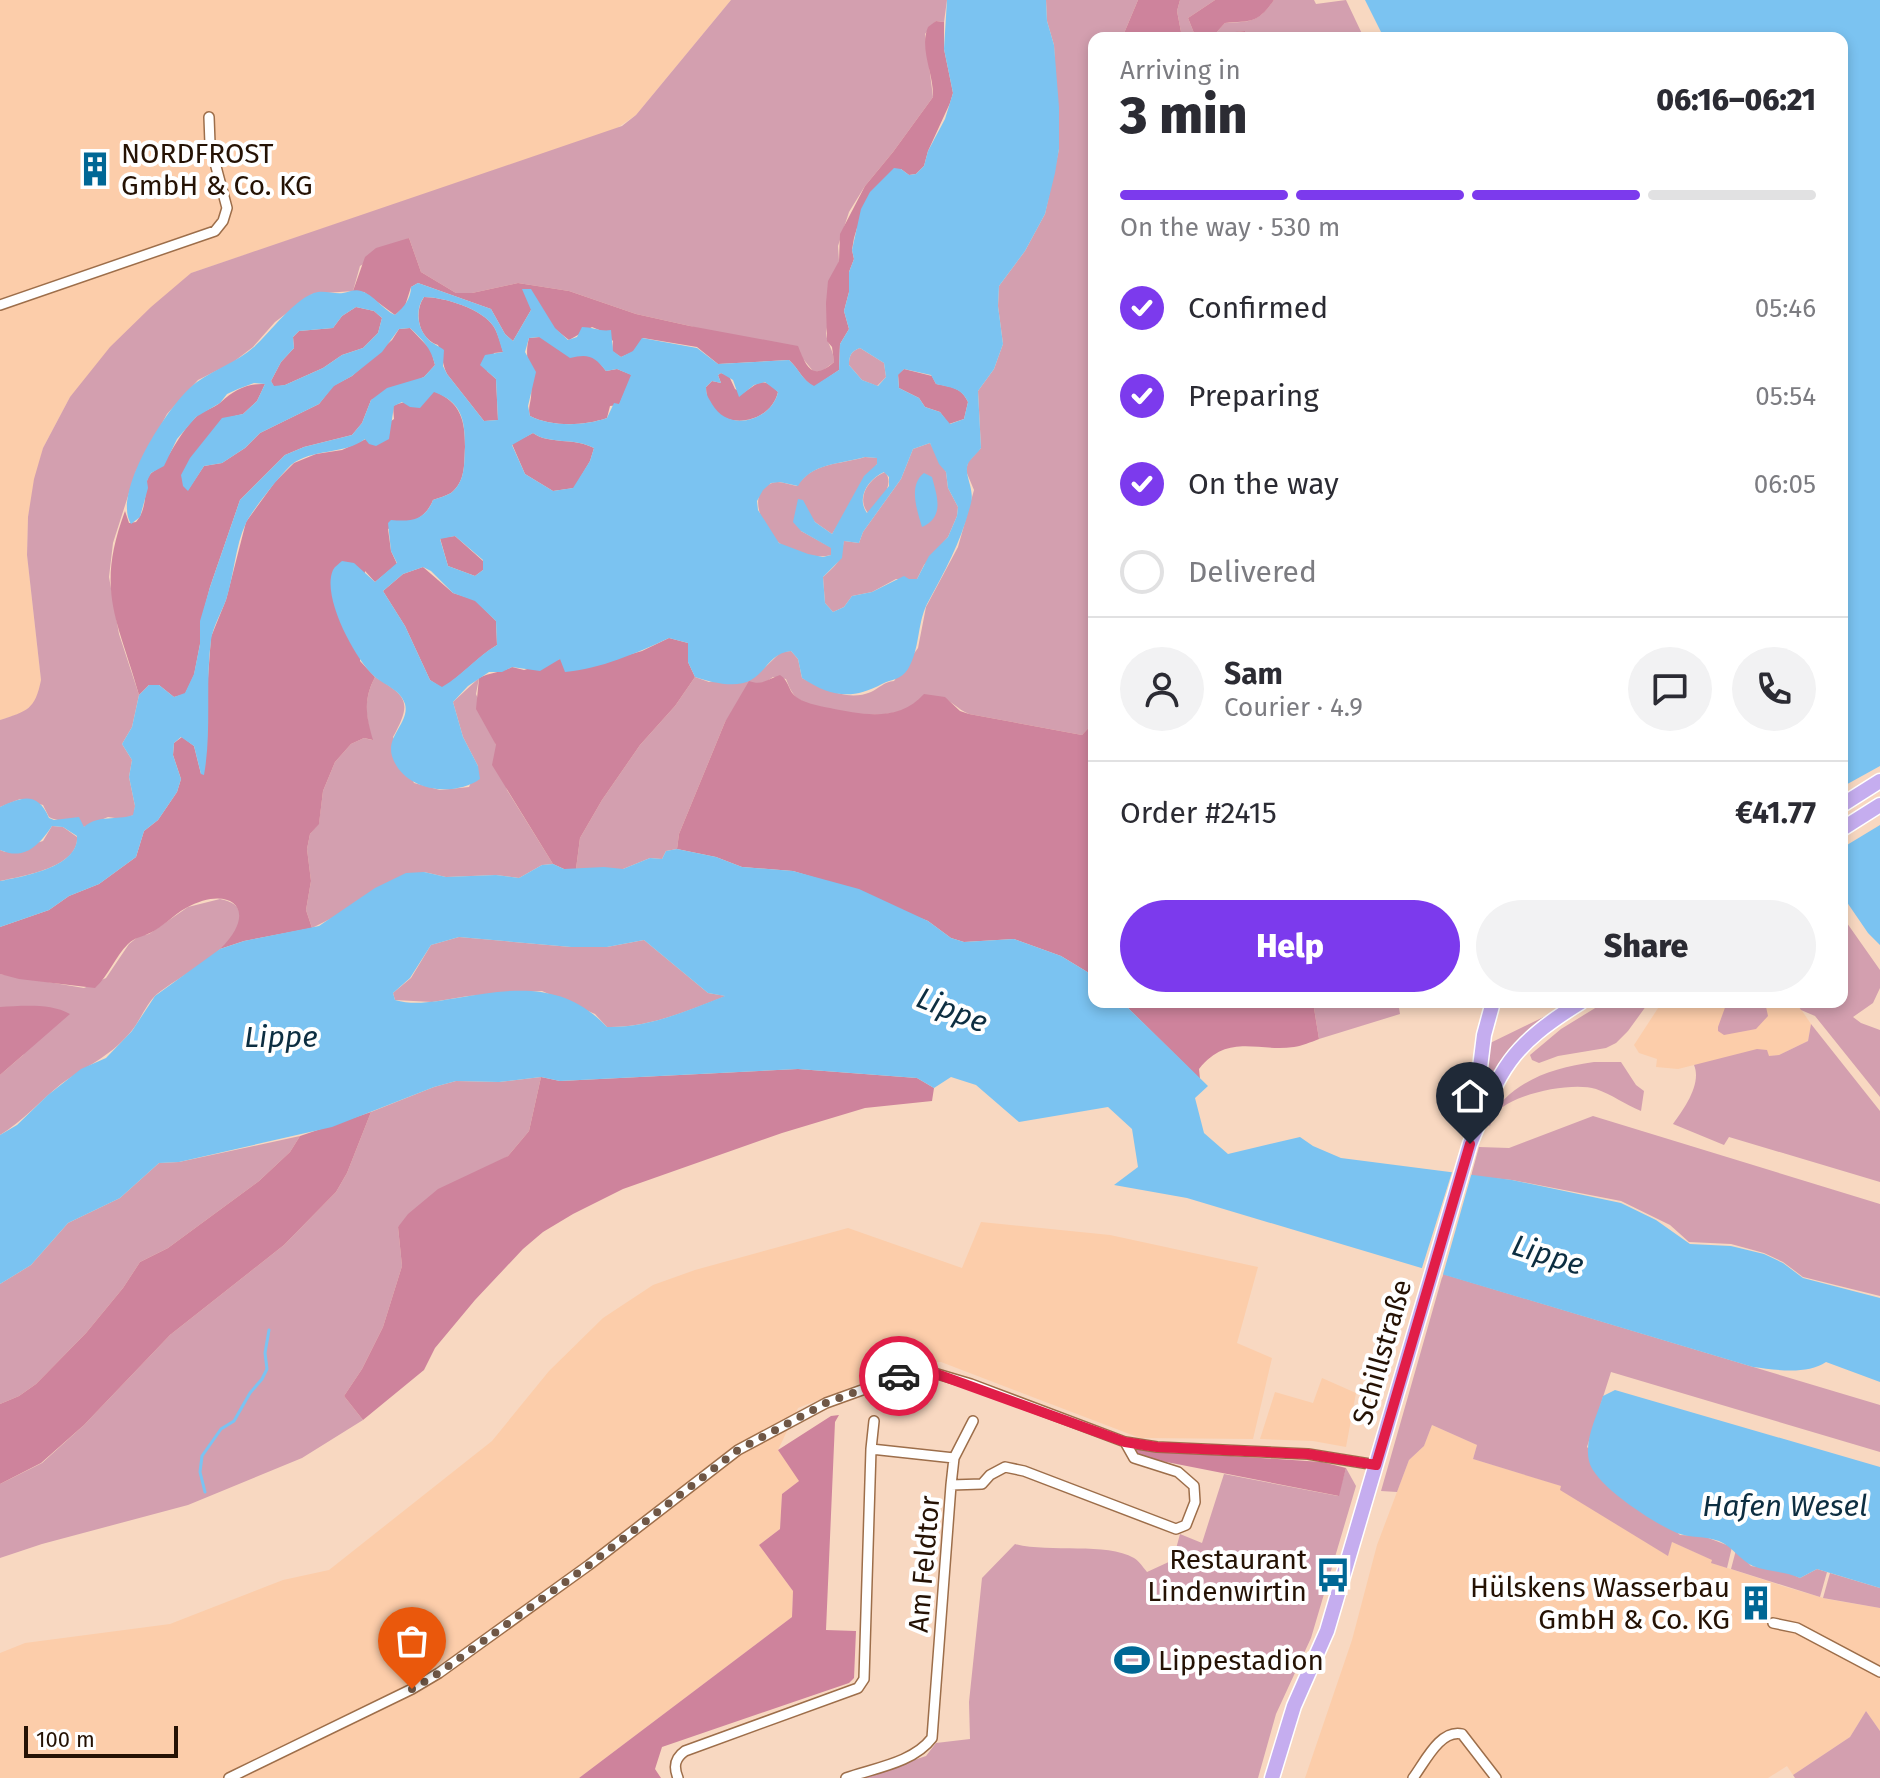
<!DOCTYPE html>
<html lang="en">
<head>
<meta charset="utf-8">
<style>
	:root { --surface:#fff; --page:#f2f2f3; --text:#2b2b33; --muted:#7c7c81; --line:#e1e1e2; --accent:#7c3aed }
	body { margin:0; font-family:"Fira Sans",sans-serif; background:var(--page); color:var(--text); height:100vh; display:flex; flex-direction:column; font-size:30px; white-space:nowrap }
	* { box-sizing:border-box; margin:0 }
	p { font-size:26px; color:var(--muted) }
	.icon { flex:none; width:44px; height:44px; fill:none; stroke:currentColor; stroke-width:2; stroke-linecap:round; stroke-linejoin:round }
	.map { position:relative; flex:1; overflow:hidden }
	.panel { position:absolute; left:1088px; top:32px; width:760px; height:976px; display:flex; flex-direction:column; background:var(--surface); border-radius:16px; box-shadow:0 4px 12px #0003 }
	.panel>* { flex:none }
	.scale { position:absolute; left:24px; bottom:20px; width:154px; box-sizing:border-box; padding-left:8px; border:4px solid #251204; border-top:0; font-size:22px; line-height:28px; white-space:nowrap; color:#251204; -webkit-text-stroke:6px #fff; paint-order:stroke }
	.pin { position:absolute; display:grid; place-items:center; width:68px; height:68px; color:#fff; margin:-82px -34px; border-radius:50% 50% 50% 0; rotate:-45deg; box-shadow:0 0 8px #0007 }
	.pin .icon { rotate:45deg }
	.courier { position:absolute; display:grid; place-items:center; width:80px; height:80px; margin:-40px; border:6px solid #e11d48; border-radius:50%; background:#fff; color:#222; box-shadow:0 2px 10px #0007 }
	.overview em { font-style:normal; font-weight:800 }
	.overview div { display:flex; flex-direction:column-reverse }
	.overview { display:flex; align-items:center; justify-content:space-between; height:136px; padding:0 32px }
	h1 { font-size:52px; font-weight:800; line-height:60px }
	.bar { display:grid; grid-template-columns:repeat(4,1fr); gap:12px 8px; align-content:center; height:96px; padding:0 32px }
	.bar i { height:10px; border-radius:6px; background:var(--line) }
	.bar .on { background:var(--accent) }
	.bar p { grid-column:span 4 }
	.line { display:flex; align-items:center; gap:20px; padding:0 32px; border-top:2px solid var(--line) }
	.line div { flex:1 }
	.round { display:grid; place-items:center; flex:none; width:84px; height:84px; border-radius:42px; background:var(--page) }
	ol { padding:0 32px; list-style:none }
	li { display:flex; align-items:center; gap:24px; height:88px }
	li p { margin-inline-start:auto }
	li .icon { padding:8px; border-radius:50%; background:var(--accent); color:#fff; stroke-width:4 }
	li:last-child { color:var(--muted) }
	li i { width:44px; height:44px; border:4px solid var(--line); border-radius:50% }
	.primary-button { display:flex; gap:16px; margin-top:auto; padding:16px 32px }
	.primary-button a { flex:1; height:92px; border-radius:48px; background:var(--accent); color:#fff; font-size:32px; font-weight:800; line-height:92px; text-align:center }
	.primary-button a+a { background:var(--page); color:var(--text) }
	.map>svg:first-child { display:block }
	.built { fill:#fccdaa }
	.green { fill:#d39faf }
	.forest { fill:#ce839c }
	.water { fill:#7bc3f1; fill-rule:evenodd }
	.pier { fill:#f8d8c1 }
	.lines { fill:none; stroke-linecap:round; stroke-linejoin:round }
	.stream { stroke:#7bc3f1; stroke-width:3 }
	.street-casing { stroke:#9d6e4a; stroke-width:12 }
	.primary-casing { stroke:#fff; stroke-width:17 }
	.street { stroke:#fff; stroke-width:9 }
	.primary { stroke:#c5adef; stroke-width:14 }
	.done { stroke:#6f5746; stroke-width:8; stroke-dasharray:0 14.4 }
	.route { stroke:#e11d48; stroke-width:10 }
	.labels { text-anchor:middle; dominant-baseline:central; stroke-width:8; stroke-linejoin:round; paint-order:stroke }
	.poi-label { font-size:28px; fill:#251204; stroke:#fff; text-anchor:start }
	.street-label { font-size:28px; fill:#251204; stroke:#fff }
	.water-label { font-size:30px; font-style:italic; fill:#0d2e41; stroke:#fff }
</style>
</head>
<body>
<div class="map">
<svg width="1880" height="1778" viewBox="0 0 1880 1778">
	<rect width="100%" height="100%" fill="#f8d8c1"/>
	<path class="built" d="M0 0H731L636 115 613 131 191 273 70 397 43 448 28 517 27 555 41 680 38 700 22 713 0 720Z
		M1662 1002H1796L1811 1024 1808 1041 1779 1055 1694 1065 1678 1069 1656 1067 1657 1059 1639 1053 1634 1045Z
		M981 1222 1110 1235 1258 1267 1237 1343 1272 1358 1253 1439 1140 1438 941 1362 911 1363 798 1408 778 1450 799 1478V1481L782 1494 780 1529 759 1545 793 1591 792 1617 579 1778H0V1653L25 1643 170 1624 283 1580 329 1570 492 1441 549 1371 603 1318 653 1285 695 1270 848 1228 962 1268Z
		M1322 1378 1356 1393 1346 1447 1313 1441 1260 1439 1275 1392 1313 1403Z
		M1432 1425 1477 1445 1473 1459 1562 1486 1561 1490 1667 1555 1672 1542 1713 1560 1712 1563 1786 1587 1827 1599 1880 1608V1731L1866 1711 1850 1737 1793 1775 1787 1766 1768 1778H1305L1352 1640 1377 1545 1409 1460 1424 1446Z"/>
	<path class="green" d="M731 0H947L944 22 936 21 925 34 933 97 893 152 865 186 849 212 838 246 839 261 826 333C827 344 834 350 834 362L821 372 813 371 804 360 690 326 636 314 569 291 518 283 472 293H456L421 272 409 238 360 266 353 291 312 294 275 322 253 347 232 363 198 380 167 414 136 471 113 543 109 577 119 634 139 695 132 727 122 744 132 760 129 777 135 806 134 815 122 819 108 817 84 827C67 816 63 824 49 817L43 805 20 799 0 807V720C27 711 35 710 41 680L27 555 28 517 34 479 43 448 70 397 110 347 151 307 191 273 622 126 636 115Z
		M1046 0H1138L1122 38H1094V722L1082 735 969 714C958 710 948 697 938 697 924 697 915 706 903 710 881 720 812 713 795 696 791 692 788 684 786 679L773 677 766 682 756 684 725 722 679 834 677 849 666 851 662 859 650 858 623 869H576L580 838 602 800 640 745 675 706 695 677 709 682 758 674 781 652 791 651 798 659 802 678C823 688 847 702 871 692 879 688 884 682 894 681L918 648 926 607 958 547 974 490 966 471 968 462 981 448 978 391 994 369 1003 344 998 306 999 286 1025 251 1045 214 1059 149 1054 45 1047 21Z
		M1180 0H1215L1188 18 1196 38H1176L1181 32 1177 11Z
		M1274 0H1314L1316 4 1346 0 1364 38H1246L1245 31 1214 35 1225 23C1252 21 1257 23 1274 0Z
		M860 348 884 363 886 377 877 386 862 380 849 365C849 356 851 351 860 348Z
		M930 443 946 472 948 488 958 507 957 516 948 537 924 565 917 579H896L872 592 852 596 844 607 833 612 825 603 823 577C841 561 839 562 844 541L859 543 863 532 901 479 913 449Z
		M865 457 877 458V464L832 534 815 522 798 500 801 531 832 548 831 555C817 559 795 553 782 545 766 535 743 494 772 483 780 480 789 485 797 486 813 462 839 465 865 457Z
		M885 472C896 485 879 503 868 513 856 498 868 479 885 472Z
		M375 677C408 697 412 702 393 737L414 783 440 790 469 787 478 766 463 737 453 702 479 678 476 694 496 745 507 790 553 864 542 865 519 878 496 875 446 877 424 872 312 928 306 910 311 881 307 849 310 834 319 823 323 791 335 762 351 744 364 738 372 740C366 716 363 700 375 677Z
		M52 826 63 827 77 837C79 867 24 876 0 881V850L5 852 43 841Z
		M220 899C234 902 243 907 239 923 234 949 178 977 157 994 145 1005 140 1022 129 1034 108 1058 86 1066 61 1084 40 1101 23 1121 0 1135V1075L23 1055 49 1007H0V974L84 988 106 978 129 944 139 936 149 934 188 907Z
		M1842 916 1880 970V988L1873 1003 1853 1017 1861 1023 1880 1030V1097L1815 1016 1801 1010 1796 1002H1842Z
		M459 937 571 947H607L644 940 708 993 726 996C688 1011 648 1028 607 1027L595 1014 542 991 468 996 432 1002 395 1000 393 993 411 978 431 945Z
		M1313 1002H1398L1400 1014 1319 1039Z
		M1605 1002H1649L1628 1031 1616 1043 1606 1048 1558 1056 1539 1063 1532 1060 1530 1055 1561 1029Z
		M1727 1002H1765L1768 1016 1756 1029 1724 1035 1718 1031V1027Z
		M1558 1010 1482 1103 1486 1045Z
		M1811 1024 1880 1111V1182L1729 1137 1724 1145 1673 1124C1684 1109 1702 1084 1694 1065L1757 1049 1767 1050 1769 1056 1779 1055 1808 1041Z
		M1594 1062H1621L1636 1085 1644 1091 1641 1111C1626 1105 1611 1094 1596 1089 1572 1082 1518 1093 1499 1110 1494 1113 1492 1121 1490 1126L1486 1124C1508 1083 1549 1068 1594 1062Z
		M541 1077 529 1131 508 1156 398 1227 402 1266 383 1327 362 1369 344 1396 363 1420 302 1458 188 1505 42 1544 0 1558V1484L42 1463 84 1425 170 1335 284 1245 336 1192 347 1173 371 1112 434 1087 456 1081 499 1082Z
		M1593 1116 1880 1204V1296L1803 1277 1783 1262 1764 1253 1731 1244 1689 1242 1670 1225 1621 1201 1512 1180 1471 1176 1479 1147 1509 1148Z
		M300 1136 290 1152 259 1181 168 1248 140 1262 123 1288 86 1333 36 1384 19 1396 0 1404V1284L31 1265 68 1223 120 1198 159 1163 179 1162Z
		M1443 1274 1880 1405V1452L1611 1372 1587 1447 1680 1535 1703 1536 1732 1547 1727 1568 1711 1563 1712 1560 1672 1542 1668 1556 1560 1490 1561 1486 1473 1459 1477 1445 1432 1425 1424 1446 1409 1460 1397 1492 1381 1491Z
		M1346 1468 1356 1486 1311 1638 1276 1714 1258 1778H861L926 1756 936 1743 970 1739 969 1702 982 1578 1015 1544C1049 1553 1106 1542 1134 1558 1139 1561 1143 1567 1147 1572L1173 1560 1180 1534 1202 1543 1224 1474 1338 1496Z
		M1736 1550 1751 1566 1787 1572 1800 1578 1817 1569 1827 1572 1820 1597 1731 1569Z
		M1830 1573 1880 1588V1608L1823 1598Z
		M1866 1711 1880 1731V1778H1795L1793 1775 1850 1737Z"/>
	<path class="forest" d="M1138 0H1180L1177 11 1181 32 1176 38H1122Z
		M1215 0H1274C1258 23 1252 21 1225 23L1215 34 1245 31 1246 38H1196L1188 18Z
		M936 21 944 22V49L953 93 950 103 928 151 924 166 916 174 909 175 901 169 857 228 854 238 852 250 854 259 849 272V292L844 311 849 329 840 344 839 370 814 387C802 380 799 369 789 360L718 364 697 347 643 338 633 352 621 357 612 351 613 341 604 332 592 327 569 340 531 310 513 341 505 334 491 309 418 283 411 287 405 306 395 315 364 292 353 291 365 257 376 248 409 238 421 272 456 293H472L518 283 569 291 636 314 690 326 798 346C806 366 812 382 834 362L832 347 827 341 826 303 828 281 839 261 840 234 865 186 893 152 933 97C934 74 919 49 928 27Z
		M424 297C444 297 483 309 494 327 498 334 501 344 503 352L494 353 487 371 496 379 498 420 484 421 447 374C442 364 443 356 438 345 419 339 413 313 424 297Z
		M356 307 374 311 382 318 378 333 363 348 342 355 323 368 285 385 274 387 271 381 281 362 294 348 293 337 299 331 333 328 342 316Z
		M410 328 431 350 435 365 424 377 371 400 362 423 352 435 304 447 285 455 240 500 210 587 201 621 200 644 194 675 185 694 174 697 159 685H149L139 695C118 619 95 592 125 511L129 523 136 522C146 511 145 494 147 481 148 472 158 470 163 464 174 448 181 432 195 418 202 410 214 409 221 402 234 390 247 383 265 384L257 401 243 414 222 419 207 438 188 490 204 466 222 463 245 448 260 433 319 404 333 386 352 376 392 340 399 329Z
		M540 337 595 357 606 371 617 369 632 375 619 405 610 406 607 418C584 426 552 427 530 416 528 408 530 405 531 397 533 376 523 359 529 338Z
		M904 369 932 376 936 384C951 387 961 387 968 402L964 419 949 424 940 412 925 407 919 398 899 388 898 374Z
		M721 373 729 376 735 389 743 393C760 382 762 376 778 392 769 430 706 432 706 387L712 381 721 383 718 375Z
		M434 391C461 403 465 420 465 447 464 463 466 481 451 493 446 496 438 498 433 500 424 522 409 521 388 529L391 551 397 564 375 582 365 571 360 661 375 677C363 700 366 716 373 740L364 738 351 744 335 762 323 791 319 824 310 834 307 849 311 881 306 910 312 928 244 941 220 949C262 908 228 884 186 908 173 915 163 927 150 933 142 937 135 937 128 944 115 957 109 975 95 988L19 979 0 974V927L49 910 69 896 99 884 136 857 144 831 158 820 177 792 181 779 173 755 174 743 182 737 194 746 201 774 211 637 226 600 246 522 275 482 294 463 316 454 342 450 366 439 394 419 393 406C408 399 422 402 434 391Z
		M533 433C550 445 573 437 594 448L590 461 574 488 553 491 525 474 512 444Z
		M455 536 483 561V570L475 576 448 566 440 538Z
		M423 567 453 593 475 600 496 621 497 645C477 657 463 675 442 688L430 680 405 626 383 591 403 574Z
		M669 638 688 643V662L695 677 675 706 640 745 602 800 580 838 576 869H564L553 864 492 765 496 745 476 709 479 678C490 672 501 673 512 667L524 670 560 659 617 658 642 651Z
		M780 675C789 681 788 689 794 695 802 703 819 706 830 708 863 715 899 722 924 694L945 697 960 711 969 714 1082 735 1094 722V976L1061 956 1014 939 964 942 951 938 928 921 826 881 793 871 742 867 716 857 677 849 679 834 725 722 749 681C762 686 768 679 780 675Z
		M1122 1002H1313L1319 1039C1311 1042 1302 1046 1294 1047 1256 1052 1228 1033 1199 1069L1200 1079Z
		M0 1007C22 1006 50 1003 70 1014L0 1075Z
		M798 1069 917 1078 934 1088 932 1101 865 1108 782 1133 623 1189 573 1214 543 1232 523 1249 475 1300 435 1348 424 1370 363 1420 344 1396 362 1369 383 1327 402 1266 398 1227 408 1214 438 1189 508 1156 529 1131 541 1077 560 1081Z
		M371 1112 347 1173 336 1192 284 1245 170 1335 84 1425 41 1463 0 1484V1404L19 1396 36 1384 86 1333 123 1288 140 1262 168 1248 259 1181 290 1152 300 1136Z
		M839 1415 835 1422 826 1630 856 1631 854 1678 849 1683 662 1747 655 1769 661 1778H579L792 1617 793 1591 759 1545 780 1529 782 1494 799 1481 778 1450 831 1416Z
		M1135 1447 1156 1451 1322 1462 1346 1468 1339 1496 1136 1456Z"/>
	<path class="water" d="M947 0H1046L1047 21 1054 45 1059 107V149L1055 173 1045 214 1025 251 999 286 998 306 1003 344 994 369 978 391 981 448C978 453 972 457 969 462 962 473 975 487 971 503 961 542 946 569 927 604 917 624 920 649 908 669 901 680 892 679 882 684 852 700 831 697 802 678L798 659 791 651C770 653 767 671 751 680 736 689 710 682 695 677L688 662V643L669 638C637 653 600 669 565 672L560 659 540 671 512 667 502 672H489L468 686 453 702 463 737 478 766 480 779C453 798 403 791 392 756 386 736 410 722 405 704 401 690 384 685 374 676 355 659 321 596 333 570 335 566 339 564 342 561L354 563 375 582 397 563 391 551 388 523 391 520C412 522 425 520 433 500 438 498 446 496 451 493 466 481 464 463 465 447 465 420 462 402 434 392L420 408 410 407 402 402 394 406 389 439 376 446 369 444 365 439C344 455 312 448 291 465 281 474 251 512 246 523 235 546 234 576 226 600 221 613 213 627 211 640 205 685 212 731 204 775L201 774 194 746 181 737 174 743 173 755 181 779 177 792 158 820 144 831 136 857 99 884 69 896 49 910 0 927V881C24 876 79 867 77 836L63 827 52 826C39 845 25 861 0 850V807C23 796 38 792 49 818L54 820 79 817 84 827C99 814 116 821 133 815L135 806 129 777 132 760 122 744 132 727 139 695 149 685H159L174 697 185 693 194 674 200 644V621L210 587 240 500 285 455 304 447 352 435 362 423 371 400 387 388 424 377 435 365C431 348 423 340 410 328L399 329 382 352 352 376 334 386 319 404 260 433 245 448 222 463 204 466 188 491 183 486 181 475 190 458 222 418 243 414 257 401 265 384 254 383 238 389 227 394 220 403 196 417 177 439 164 466 151 473 147 481 148 488 140 517 131 524C111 493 170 401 197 382 215 369 237 362 254 347 270 333 296 296 318 292 326 291 335 294 343 293 349 292 355 289 361 291 373 294 383 310 395 315 404 307 411 299 411 287L418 283 491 309 505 334 513 341 531 310 522 289H531L555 328 568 340 577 337 582 327C592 327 601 332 611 330L613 351 621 357 633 351 642 338 697 348 718 364 789 360C799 369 802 380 814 386L839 370 840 344 849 329 844 311 849 292V272L854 259 852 250 861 209 870 192 894 168 901 169 909 175 916 174 924 166 928 151 945 119 953 93 944 49ZM424 297C444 297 483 309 494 327 498 334 500 344 503 352L485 355 480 365 496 379 498 420 484 421 447 374 443 366 444 350C438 345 432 344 428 339 417 328 415 309 424 297ZM356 307 374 311 382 318 378 333 363 348 342 355 323 368 285 385 274 386 271 381 281 362 294 348 293 337 299 331 333 328 342 316ZM539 337 570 358C589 353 595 357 606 371L617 369 631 375 619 404 614 403 607 418C584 426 552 427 530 416L528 406 536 372 525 352 529 338ZM860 348 884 363 886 377 878 386 862 380 849 365C849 356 851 351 860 348ZM904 369 931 375 936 384C951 388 961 387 968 402L964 419 950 424 940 412 925 407 919 398 899 388 898 375ZM721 373 733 380 739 397 754 385 765 382 778 392C772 420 729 434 712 404 708 397 706 395 706 387L712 381 721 383 718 375ZM533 433C550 445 573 437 594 448L590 461 573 488 553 491 525 474 512 445ZM930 443 939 464 946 472 948 488 958 507 957 516 948 537 929 556 917 579H909L904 576 872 592 852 596 844 607 833 612 825 603 823 577 842 558 844 541 859 543 863 532 901 479 913 449ZM865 457 877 458V464L864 476 832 534 815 522 803 500 798 499 793 522 801 531 831 548V555L823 557 808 554 779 543 758 510 757 501 763 490 771 483 780 482 798 486C811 463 841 464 865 457ZM884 472 889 477V486L867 513C856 498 868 479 884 472ZM455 536 483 560V570L475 576 448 566 440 539ZM423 567 431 571 453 593 475 601 496 621 497 645C476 657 463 675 442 687L430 680 405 626 383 591 403 574Z
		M1365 0H1880V945L1868 933 1842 895V38H1384Z
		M924 473 932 477C937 496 945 517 922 527 917 510 908 485 924 473Z
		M677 849 716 857 742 867 793 871 859 889 928 921 951 938 964 942 1014 939 1061 956 1094 976V1002H1122L1208 1086 1195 1098 1204 1133 1228 1154 1300 1137 1313 1146 1341 1158 1512 1180 1621 1203 1656 1220 1690 1244 1731 1246 1764 1254 1783 1263 1803 1278 1880 1298V1382L1826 1362C1807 1375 1776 1370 1753 1367L1187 1198 1114 1185 1138 1167 1132 1129 1108 1107 1019 1122 976 1085 951 1077 934 1088 917 1078 798 1069 560 1081 541 1077 499 1082 456 1081 434 1087 332 1127 179 1162 159 1163 120 1198 68 1223 31 1265 0 1284V1135L17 1125 48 1095 81 1069 106 1058 132 1031 155 996 220 949 244 941 319 926 375 888 406 873 424 872 446 877 496 875 519 878 542 865 553 864 564 869 604 867 623 869 650 858 662 859 666 851ZM459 937 571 947H607L644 940 708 993 725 996C687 1011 648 1028 607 1027 564 981 514 988 457 998 437 1001 415 1006 395 1000L393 993 410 978 431 945Z
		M1615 1390 1880 1467V1588L1817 1569 1800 1578C1785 1571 1768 1572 1753 1566 1741 1561 1733 1547 1719 1541 1705 1536 1690 1538 1677 1533 1655 1524 1594 1485 1589 1461 1584 1440 1597 1416 1603 1396Z"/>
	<path class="pier" d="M1880 766V825L1842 848V787Z
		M1453 1169 1472 1172 1442 1278 1421 1271Z"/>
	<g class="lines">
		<path class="stream" d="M205 1492 200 1472 202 1456 221 1429 234 1421 250 1393 262 1379 267 1369 265 1353 269 1330"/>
		<g class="street-casing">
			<path id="street" d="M0 305 215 231 223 221 227 208 210 144 209 117
				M871 1449 954 1458
				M951 1485 954 1458 973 1421
				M1773 1623 1797 1628 1880 1672
				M229 1778 412 1689 439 1673 589 1565 738 1450 826 1403 912 1372 934 1373 971 1384 1125 1442 1157 1447 1308 1454 1376 1465
				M678 1778C673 1766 675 1758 685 1751L858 1688 864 1679 871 1449 874 1421
				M846 1778C874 1768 913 1763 932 1738L951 1485 982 1484 990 1475 1005 1467 1024 1471 1176 1529 1186 1525 1195 1502 1194 1486 1178 1472 1134 1458 1125 1442
				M1413 1778C1425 1762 1440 1729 1462 1734L1496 1778"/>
		</g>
		<g class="primary-casing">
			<path id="primary" d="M1842 805 1880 781
				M1842 829 1880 805
				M1473 1124 1484 1035 1493 1002
				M1272 1778 1294 1706 1327 1631 1470 1144C1501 1067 1509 1047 1581 1002"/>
		</g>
		<use href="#street" class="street"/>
		<use href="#primary" class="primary"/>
	</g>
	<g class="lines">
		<path class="done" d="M412 1689 439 1673 589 1565 738 1450 826 1403 899 1376"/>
		<path class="route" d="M899 1376 912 1372 934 1373 1125 1442 1157 1447 1308 1454 1376 1465 1470 1144"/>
	</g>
	<defs>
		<g id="building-bare" transform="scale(2.76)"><path d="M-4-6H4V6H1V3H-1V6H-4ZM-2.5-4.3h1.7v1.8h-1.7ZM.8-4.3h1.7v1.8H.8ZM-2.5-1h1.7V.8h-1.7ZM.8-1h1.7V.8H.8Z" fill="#006795" stroke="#fff" stroke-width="2.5" paint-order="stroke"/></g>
		<g id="bus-bare" transform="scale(2.76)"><path d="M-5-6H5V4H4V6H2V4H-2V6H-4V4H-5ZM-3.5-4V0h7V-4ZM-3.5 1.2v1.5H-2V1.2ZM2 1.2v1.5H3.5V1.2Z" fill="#006795" stroke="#fff" stroke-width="2.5" paint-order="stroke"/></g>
		<g id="stadium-bare" transform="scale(2.76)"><path d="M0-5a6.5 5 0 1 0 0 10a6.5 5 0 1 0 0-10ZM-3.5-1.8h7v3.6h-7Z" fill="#006795" stroke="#fff" stroke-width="2.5" paint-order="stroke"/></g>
	</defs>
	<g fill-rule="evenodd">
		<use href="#building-bare" x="95" y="169"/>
		<use href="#bus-bare" x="1333" y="1575"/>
		<use href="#building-bare" x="1756" y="1603"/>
		<use href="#stadium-bare" x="1132" y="1660"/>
	</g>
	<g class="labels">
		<g class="poi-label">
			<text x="121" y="153">NORDFROST<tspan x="121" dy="32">GmbH &amp; Co. KG</tspan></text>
			<text x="1307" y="1559" text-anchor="end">Restaurant<tspan x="1307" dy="32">Lindenwirtin</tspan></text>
			<text x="1730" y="1587" text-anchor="end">Hülskens Wasserbau<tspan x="1730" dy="32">GmbH &amp; Co. KG</tspan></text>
			<text x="1158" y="1660">Lippestadion</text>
		</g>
		<g class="street-label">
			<text transform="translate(1382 1352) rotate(-74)">Schillstraße</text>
			<text transform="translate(924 1564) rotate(-85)">Am Feldtor</text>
		</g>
		<g class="water-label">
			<text transform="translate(952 1010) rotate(22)">Lippe</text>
			<text x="281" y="1037">Lippe</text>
			<text transform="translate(1548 1255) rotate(17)">Lippe</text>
			<text x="1785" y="1506">Hafen Wesel</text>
		</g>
	</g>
</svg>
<div class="scale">100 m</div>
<div class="pin" style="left:412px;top:1689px;background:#ea580c"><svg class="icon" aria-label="bag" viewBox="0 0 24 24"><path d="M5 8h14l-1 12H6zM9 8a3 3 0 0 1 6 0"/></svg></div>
<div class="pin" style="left:1470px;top:1144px;background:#1f2937"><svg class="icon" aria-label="home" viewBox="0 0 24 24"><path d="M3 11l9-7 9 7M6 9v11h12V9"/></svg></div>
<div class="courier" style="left:899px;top:1376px"><svg class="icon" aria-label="car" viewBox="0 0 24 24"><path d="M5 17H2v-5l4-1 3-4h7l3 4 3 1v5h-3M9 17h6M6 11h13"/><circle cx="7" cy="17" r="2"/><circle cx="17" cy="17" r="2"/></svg></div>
<section class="panel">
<div class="overview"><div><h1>3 min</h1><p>Arriving in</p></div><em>06:16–06:21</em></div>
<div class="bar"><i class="on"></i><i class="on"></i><i class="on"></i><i></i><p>On the way · 530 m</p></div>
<ol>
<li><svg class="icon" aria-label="check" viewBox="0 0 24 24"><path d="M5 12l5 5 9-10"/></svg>Confirmed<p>05:46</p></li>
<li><svg class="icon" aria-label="check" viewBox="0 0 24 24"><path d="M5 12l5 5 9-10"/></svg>Preparing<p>05:54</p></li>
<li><svg class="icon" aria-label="check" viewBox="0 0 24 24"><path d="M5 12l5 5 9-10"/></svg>On the way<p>06:05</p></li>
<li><i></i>Delivered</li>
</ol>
<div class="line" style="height:144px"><a class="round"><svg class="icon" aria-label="person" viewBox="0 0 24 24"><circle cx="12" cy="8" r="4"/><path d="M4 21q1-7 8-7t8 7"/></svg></a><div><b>Sam</b><p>Courier · 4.9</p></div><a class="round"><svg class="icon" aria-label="chat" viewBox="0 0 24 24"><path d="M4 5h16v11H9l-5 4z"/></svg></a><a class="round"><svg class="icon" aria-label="phone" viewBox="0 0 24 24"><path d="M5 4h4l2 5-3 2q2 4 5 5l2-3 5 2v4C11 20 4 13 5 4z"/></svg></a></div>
<div class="line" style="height:104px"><div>Order #2415</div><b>€41.77</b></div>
<div class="primary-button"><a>Help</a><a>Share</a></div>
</section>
</div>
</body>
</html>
